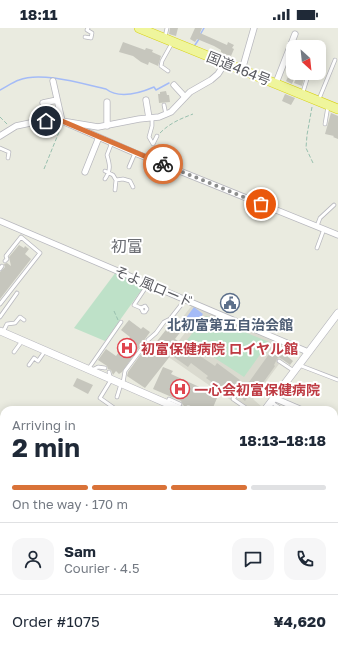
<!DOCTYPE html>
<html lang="en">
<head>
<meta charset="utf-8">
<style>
	:root { --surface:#fff; --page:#f6f6f7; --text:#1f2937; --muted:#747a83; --line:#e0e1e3; --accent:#d97238 }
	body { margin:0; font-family:"Golos Text","Noto Sans JP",sans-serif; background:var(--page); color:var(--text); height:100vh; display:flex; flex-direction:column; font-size:15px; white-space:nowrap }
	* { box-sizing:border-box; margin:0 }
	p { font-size:13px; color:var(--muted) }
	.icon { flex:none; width:22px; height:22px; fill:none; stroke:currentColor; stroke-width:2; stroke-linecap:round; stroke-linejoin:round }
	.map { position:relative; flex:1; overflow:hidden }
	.drawer { position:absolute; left:0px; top:378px; width:338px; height:248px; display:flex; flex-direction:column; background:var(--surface); border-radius:12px 12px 0 0; box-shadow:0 2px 10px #0003 }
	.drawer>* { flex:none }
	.needle { width:26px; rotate:153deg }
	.tools { position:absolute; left:286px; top:12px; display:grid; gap:8px }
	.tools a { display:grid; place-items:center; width:40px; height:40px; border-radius:8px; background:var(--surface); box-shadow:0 2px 10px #0003; font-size:20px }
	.pin { position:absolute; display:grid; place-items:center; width:34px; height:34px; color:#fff; margin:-17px; border:2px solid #fff; border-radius:50%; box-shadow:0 1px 4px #0007 }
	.courier { position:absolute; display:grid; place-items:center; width:40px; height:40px; margin:-20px; border:3px solid #d97238; border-radius:50%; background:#fff; color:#222; box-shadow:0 1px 5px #0007 }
	.overview em { font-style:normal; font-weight:700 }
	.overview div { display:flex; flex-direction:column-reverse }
	.overview { display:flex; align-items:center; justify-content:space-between; height:68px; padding:0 12px }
	h1 { font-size:26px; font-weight:700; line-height:30px }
	.bar { display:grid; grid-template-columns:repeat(4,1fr); gap:6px 4px; align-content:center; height:48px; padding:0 12px }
	.bar i { height:5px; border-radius:3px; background:var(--line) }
	.bar .selected { background:var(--accent) }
	.bar p { grid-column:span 4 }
	.line { display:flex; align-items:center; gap:10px; padding:0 12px; border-top:1px solid var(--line) }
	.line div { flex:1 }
	.round { display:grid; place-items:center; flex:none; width:42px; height:42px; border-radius:12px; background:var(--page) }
	.status { display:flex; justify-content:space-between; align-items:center; height:28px; padding:0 20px; background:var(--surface); direction:ltr }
	.status svg { height:11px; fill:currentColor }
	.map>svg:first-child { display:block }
	.education { fill:#dadacf }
	.green { fill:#bee1c8 }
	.water { fill:#a4bbf7 }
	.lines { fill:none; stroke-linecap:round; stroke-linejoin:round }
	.stream { stroke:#a4bbf7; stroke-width:1.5 }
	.building { fill:#c6c6bd }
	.service-casing { stroke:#b8b8be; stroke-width:4.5 }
	.minor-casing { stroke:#b8b8be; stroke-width:7 }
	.tertiary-casing { stroke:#b8b8be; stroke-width:8 }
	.trunk-casing { stroke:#d8d213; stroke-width:10 }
	.path { stroke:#99c0af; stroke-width:1; stroke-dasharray:4 2; stroke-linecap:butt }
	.service { stroke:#fff; stroke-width:3 }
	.minor { stroke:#fff; stroke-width:5.5 }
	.tertiary { stroke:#fff; stroke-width:7 }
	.trunk { stroke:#eff59c; stroke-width:9 }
	.done { stroke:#8c8d8d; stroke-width:4; stroke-dasharray:0 7.2 }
	.route { stroke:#d97238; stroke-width:5 }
	.labels { text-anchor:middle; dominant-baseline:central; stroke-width:4; stroke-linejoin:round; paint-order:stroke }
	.street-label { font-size:14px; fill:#595a60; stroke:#fff }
	.service-label { font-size:14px; font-weight:bold; fill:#4e5e75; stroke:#fff }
	.health-label { font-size:14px; font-weight:bold; fill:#be3a42; stroke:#fff; text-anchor:start }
	.quarter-label { font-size:16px; fill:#6a6c72; stroke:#fff }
</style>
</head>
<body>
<div class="status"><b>18:11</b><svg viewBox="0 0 49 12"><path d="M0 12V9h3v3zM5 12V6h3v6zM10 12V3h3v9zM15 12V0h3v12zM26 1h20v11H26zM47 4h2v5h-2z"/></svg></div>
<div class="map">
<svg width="338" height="626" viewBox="0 0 338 626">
	<rect width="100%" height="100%" fill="#eaebe0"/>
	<path class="education" d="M193 276 292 319 282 332 291 339 288 342 279 336 253 371 261 378 259 382H245L167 328 188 301 179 294Z"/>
	<path class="green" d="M116 244 145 257 105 313 74 300Z
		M206 288 269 314 244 349 187 312Z
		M334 402 338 403V424L334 422Z"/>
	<path class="water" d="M194 279 203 286 192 301 183 294Z"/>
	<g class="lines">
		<path class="stream" d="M200 7 204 0
			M195 17 199 11
			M0 62C6 59 13 54 19 52 41 43 83 56 106 61 119 71 140 65 154 59L156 62 169 55"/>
	</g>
	<path class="building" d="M170 0H178L176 8 169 6Z
		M195 0H202L200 5 227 17 228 14 234 17 232 20 234 21 231 28 224 26 221 24V22L214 18 197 11 195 14 190 11Z
		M302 12 308 14 306 19H299Z
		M123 14 145 22 146 20 153 22 152 24 161 28 158 38 149 34 148 37 141 34 133 28 119 24Z
		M297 48 304 51 302 58 294 55Z
		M288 49 294 51 292 56 286 53Z
		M166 63 167 67H169L170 74 159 75 158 66H160V64Z
		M285 66 295 70 291 77 282 73Z
		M331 85 338 88V111L333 109 334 108 325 106Z
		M19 217 24 220 25 218 29 221 25 226 31 231 0 271V244L5 239 4 236 7 235 11 238 9 229Z
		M230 268 236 270 230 282 224 280Z
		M129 292 141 301 143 299 150 304 122 344 119 346 116 343 113 347 111 342 108 341 107 338 98 332 106 321 116 328 130 309 121 302Z
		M172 294 182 302 175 311 215 338 217 335 240 352 230 367 206 350 208 348 191 335 188 339 171 327 145 360 127 348 128 344 149 315 150 314 154 317Z
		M277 315 281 317 279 324 280 326 286 329 287 328 293 333 290 337 279 329 277 331 274 337 275 338 273 341 254 367 251 364 245 373 239 368Z
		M163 339 173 343 171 346 217 367 216 369 217 370 212 382H200L188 377 185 379 183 377 181 373 153 361Z
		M77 350 93 357 88 366 73 358Z"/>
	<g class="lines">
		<g class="service-casing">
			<path id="service" d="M85 9 91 10 92 5 87 2 88 0
				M165 9 167 0
				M168 43 161 38 162 33 172 15
				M303 64 307 51 306 49
				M319 71 335 32
				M164 77 166 87
				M152 90V98L149 109 153 116 157 108
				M325 96 328 78
				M0 120 9 124 8 130
				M129 139 135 125
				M105 143 113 147 116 152 123 151 130 153 133 159
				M105 151C111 142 110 137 107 127L112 114
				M115 162 116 152
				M317 198 320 190 334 177
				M317 220 324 201
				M0 241 2 238
				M0 276 40 225 21 209 6 228 7 231 5 233
				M141 280 145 278 147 281 145 284H143L141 280 134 277 148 256
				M0 289 17 265
				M3 304 7 296 15 295 20 289 24 292
				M148 312 156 305 164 294 170 291 181 277
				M14 324 22 313
				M282 324 288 315
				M279 333 294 343
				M29 337 34 330 38 333 45 323
				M299 337 338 352
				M89 340 121 294
				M92 342 98 339 105 340
				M109 344 111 352 100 370 117 382
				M123 355 125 343 146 315
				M240 362 233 371 249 382
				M117 369 121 356
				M271 374 283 382
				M167 376 169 371 180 376
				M188 380 194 382
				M126 382H127
				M235 622 243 626
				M311 626 313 622"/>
		</g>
		<g class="minor-casing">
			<path id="minor" d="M242 42 254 0
				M53 53 62 93 135 125 338 207
				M276 55 295 6
				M174 57 185 69
				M146 72 149 90
				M107 74V98
				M43 75 57 72
				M0 108 16 98 35 94 62 93 98 99 139 91 159 89 171 84 190 64 211 52 218 46 225 35
				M85 144 99 109
				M0 193 308 324
				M274 370 302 382
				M334 396 338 398
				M334 496 338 498
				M283 622 291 626
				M261 626 263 622"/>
		</g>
		<g class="tertiary-casing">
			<path id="tertiary" d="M0 303 182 382
				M265 382 338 285
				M0 547H4
				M114 626 116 622"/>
		</g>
		<g class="trunk-casing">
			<path id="trunk" d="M139 0 338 81"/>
		</g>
		<path class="path" d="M312 79 307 107 306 120 313 135
			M0 89 8 97
			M160 105C170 95 180 91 193 86
			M44 141 61 99
			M114 283 118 292
			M153 626 156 622
			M204 626 206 622"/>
		<use href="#service" class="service"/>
		<use href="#minor" class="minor"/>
		<use href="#tertiary" class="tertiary"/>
		<use href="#trunk" class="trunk"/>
	</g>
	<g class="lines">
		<path class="done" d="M163 136 261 176"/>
		<path class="route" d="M46 93H62L163 136"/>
	</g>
	<defs>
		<g id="civic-ring" transform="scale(1)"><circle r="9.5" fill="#fff" stroke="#5c6f8a" stroke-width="1.5"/><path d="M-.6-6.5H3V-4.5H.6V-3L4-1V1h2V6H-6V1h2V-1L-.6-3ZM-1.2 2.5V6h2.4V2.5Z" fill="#5c6f8a"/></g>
		<g id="hospital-ring" transform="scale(1)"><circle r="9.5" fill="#fff" stroke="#e0444e" stroke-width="1.5"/><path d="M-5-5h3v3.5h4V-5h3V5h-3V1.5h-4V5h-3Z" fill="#e0444e"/></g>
	</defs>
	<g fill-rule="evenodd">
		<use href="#civic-ring" x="230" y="275"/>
		<use href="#hospital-ring" x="127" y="320"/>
		<use href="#hospital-ring" x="180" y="361"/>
	</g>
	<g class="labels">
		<g class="street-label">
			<text transform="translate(239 40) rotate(22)">国道464号</text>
			<text transform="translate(154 258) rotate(23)">そよ風ロード</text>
		</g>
		<g class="service-label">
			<text x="230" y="296">北初富第五自治会館</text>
		</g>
		<g class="health-label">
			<text x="141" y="320">初富保健病院 ロイヤル館</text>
			<text x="194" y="361">一心会初富保健病院</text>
		</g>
		<g class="quarter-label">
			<text x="127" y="218">初富</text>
		</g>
	</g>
</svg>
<div class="tools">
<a><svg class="needle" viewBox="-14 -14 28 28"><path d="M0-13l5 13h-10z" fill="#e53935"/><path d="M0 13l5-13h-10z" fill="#747a83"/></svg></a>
</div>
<div class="pin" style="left:261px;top:176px;background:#ea580c"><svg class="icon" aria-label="bag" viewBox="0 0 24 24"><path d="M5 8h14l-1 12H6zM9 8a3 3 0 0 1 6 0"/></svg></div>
<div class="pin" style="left:46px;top:93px;background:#1f2937"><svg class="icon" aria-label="home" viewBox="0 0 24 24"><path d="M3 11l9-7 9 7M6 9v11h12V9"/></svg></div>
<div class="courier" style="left:163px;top:136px"><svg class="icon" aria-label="bike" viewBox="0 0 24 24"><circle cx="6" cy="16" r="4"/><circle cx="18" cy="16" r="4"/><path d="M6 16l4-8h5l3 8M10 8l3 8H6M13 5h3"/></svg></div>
<section class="drawer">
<div class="overview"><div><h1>2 min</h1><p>Arriving in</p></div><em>18:13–18:18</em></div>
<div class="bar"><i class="selected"></i><i class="selected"></i><i class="selected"></i><i></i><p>On the way · 170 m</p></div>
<div class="line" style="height:72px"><a class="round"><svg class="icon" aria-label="person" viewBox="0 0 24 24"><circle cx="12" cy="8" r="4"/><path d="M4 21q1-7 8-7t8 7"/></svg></a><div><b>Sam</b><p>Courier · 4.5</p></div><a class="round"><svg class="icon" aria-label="chat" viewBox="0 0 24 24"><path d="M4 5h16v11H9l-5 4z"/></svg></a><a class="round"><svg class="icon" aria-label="phone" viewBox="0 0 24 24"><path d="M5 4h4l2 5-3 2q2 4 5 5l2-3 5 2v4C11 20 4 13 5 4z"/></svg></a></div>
<div class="line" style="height:52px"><div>Order #1075</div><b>¥4,620</b></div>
</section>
</div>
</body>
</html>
